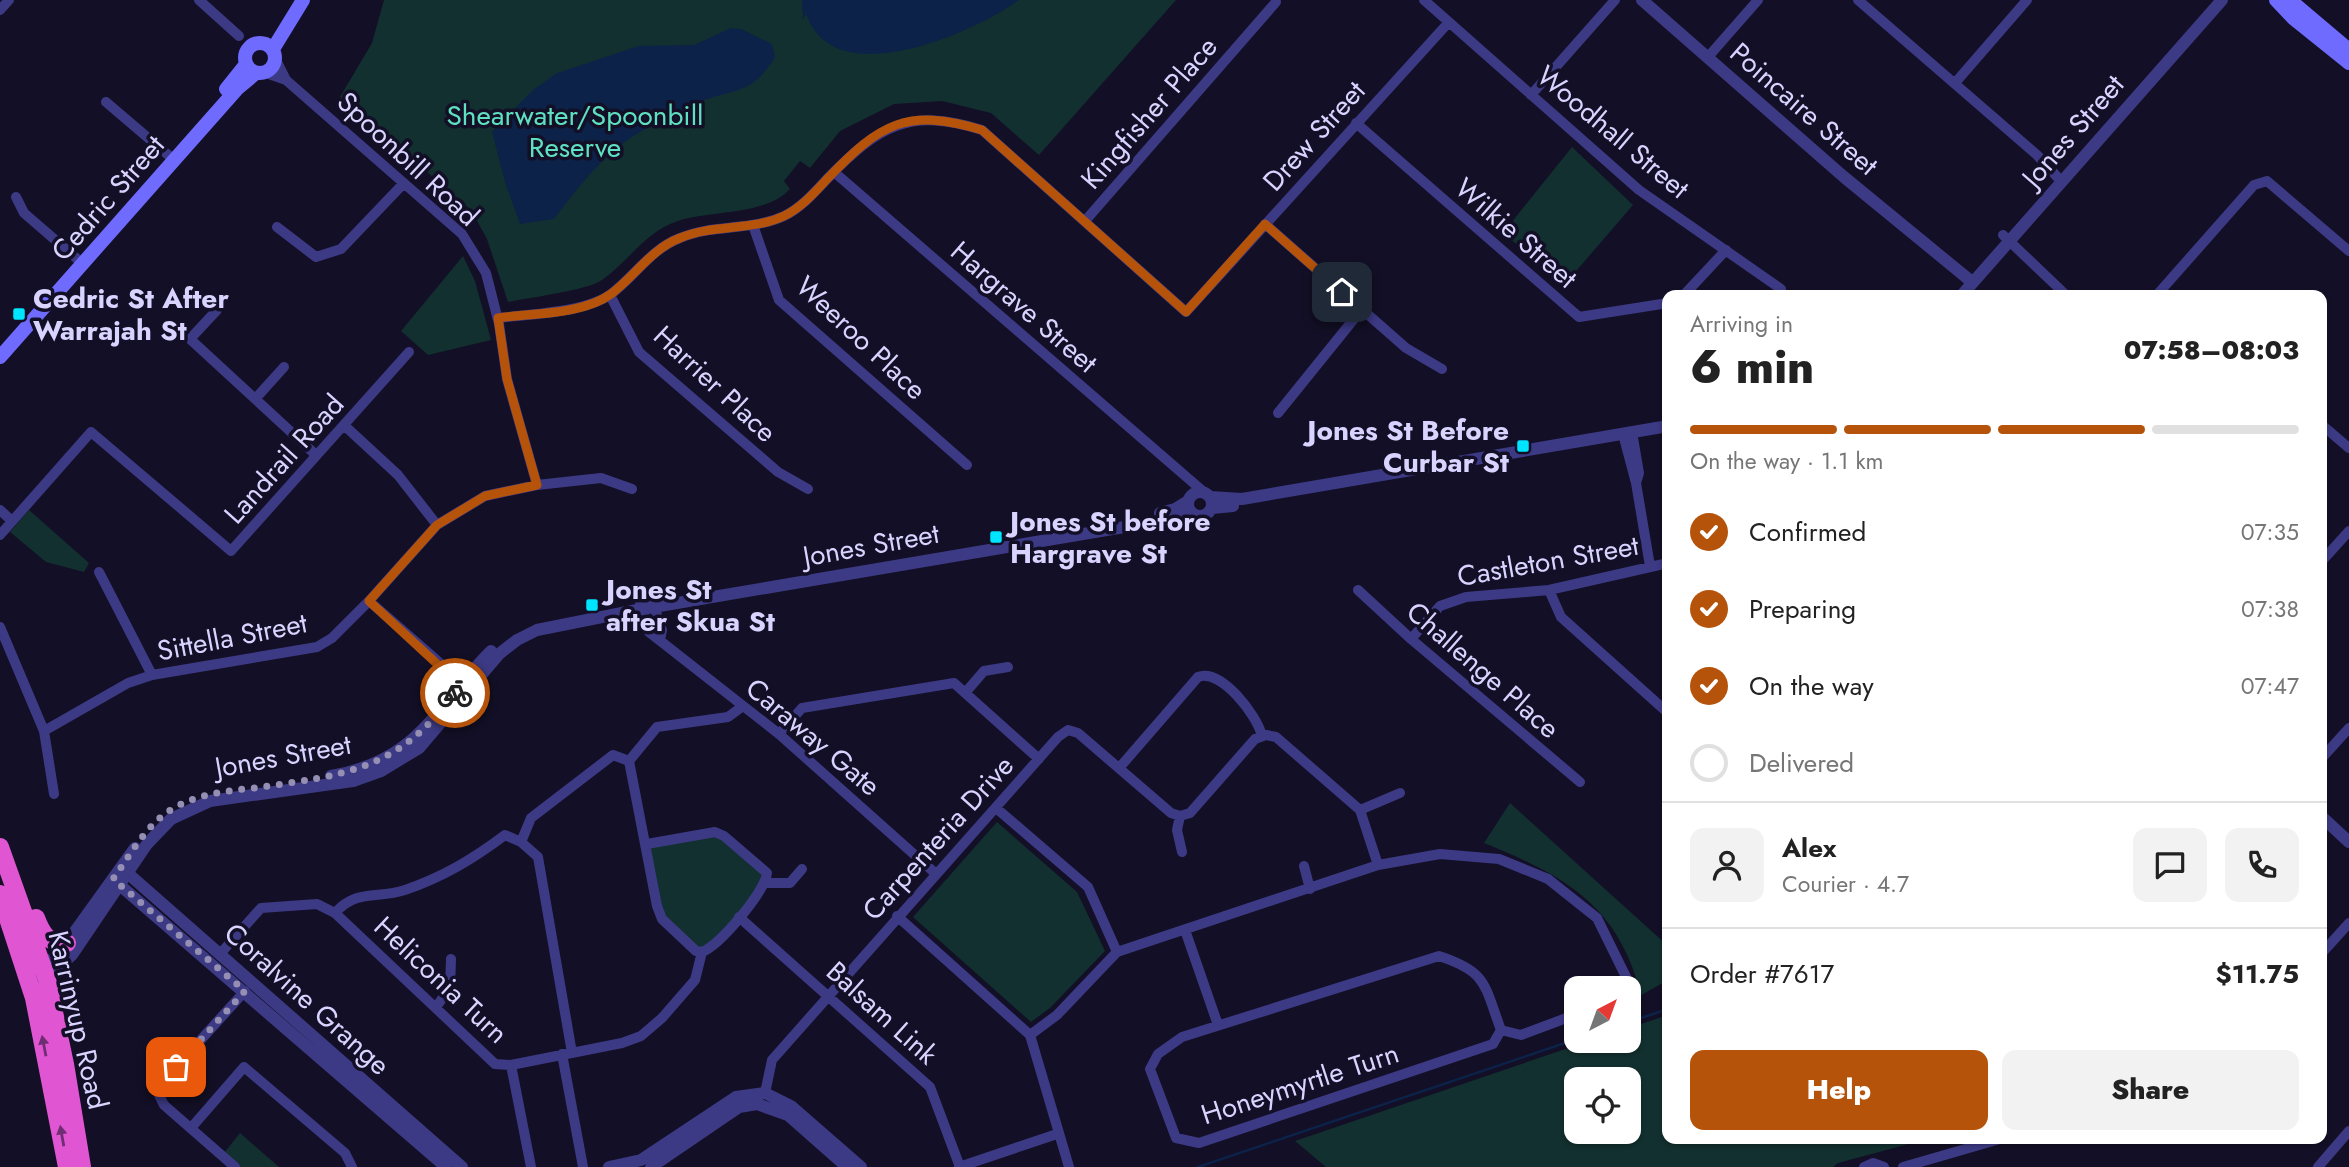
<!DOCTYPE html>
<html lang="en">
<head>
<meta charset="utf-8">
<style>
	:root { --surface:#fff; --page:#f2f2f2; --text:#222; --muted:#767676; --line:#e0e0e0; --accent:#b45309 }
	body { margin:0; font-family:Jost,sans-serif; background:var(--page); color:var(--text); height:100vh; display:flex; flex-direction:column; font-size:26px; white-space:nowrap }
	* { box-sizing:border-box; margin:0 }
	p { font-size:23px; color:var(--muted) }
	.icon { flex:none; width:38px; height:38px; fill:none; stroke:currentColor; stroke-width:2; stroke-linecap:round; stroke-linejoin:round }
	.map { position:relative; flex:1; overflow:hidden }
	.panel { position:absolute; left:1662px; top:290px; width:665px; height:854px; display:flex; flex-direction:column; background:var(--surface); border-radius:14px; box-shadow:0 2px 5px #0004 }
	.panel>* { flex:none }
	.needle { width:46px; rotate:41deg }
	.controls { position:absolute; left:1564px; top:976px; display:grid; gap:14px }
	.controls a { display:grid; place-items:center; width:77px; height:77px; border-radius:14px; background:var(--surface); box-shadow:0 2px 5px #0004; font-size:35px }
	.pin { position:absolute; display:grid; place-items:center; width:60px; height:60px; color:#fff; margin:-30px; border-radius:14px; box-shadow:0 4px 10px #0006 }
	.courier { position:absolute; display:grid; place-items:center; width:70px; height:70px; margin:-35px; border:5px solid #b45309; border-radius:50%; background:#fff; color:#222; box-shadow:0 2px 9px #0007 }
	.head em { font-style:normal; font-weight:800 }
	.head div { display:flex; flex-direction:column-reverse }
	.head { display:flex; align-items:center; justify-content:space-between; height:119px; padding:0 28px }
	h1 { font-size:46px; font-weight:800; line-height:52px }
	.bar { display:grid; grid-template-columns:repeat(4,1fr); gap:10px 7px; align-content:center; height:84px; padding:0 28px }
	.bar i { height:9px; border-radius:5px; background:var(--line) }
	.bar .on { background:var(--accent) }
	.bar p { grid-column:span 4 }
	.line { display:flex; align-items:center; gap:18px; padding:0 28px; border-top:2px solid var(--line) }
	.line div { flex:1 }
	.round { display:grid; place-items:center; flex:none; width:74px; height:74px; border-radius:14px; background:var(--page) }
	ol { padding:0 28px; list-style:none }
	li { display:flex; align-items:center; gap:21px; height:77px }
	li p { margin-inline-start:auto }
	li .icon { padding:7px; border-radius:50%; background:var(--accent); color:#fff; stroke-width:4 }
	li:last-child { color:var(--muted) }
	li i { width:38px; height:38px; border:4px solid var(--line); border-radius:50% }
	.cta { display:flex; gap:14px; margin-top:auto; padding:14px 28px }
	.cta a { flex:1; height:80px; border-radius:14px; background:var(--accent); color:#fff; font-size:28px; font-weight:800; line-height:80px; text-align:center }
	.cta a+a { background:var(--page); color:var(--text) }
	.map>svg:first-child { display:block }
	.green { fill:#12302f; fill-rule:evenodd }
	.water { fill:#0c2248 }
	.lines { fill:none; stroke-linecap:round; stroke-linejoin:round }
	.stream { stroke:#0c2248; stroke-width:2.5 }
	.minor { stroke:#3d3a85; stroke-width:10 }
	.tertiary { stroke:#3d3a85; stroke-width:12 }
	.secondary { stroke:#6f6bff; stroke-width:14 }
	.trunk { stroke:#e055d1; stroke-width:18 }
	.oneway { fill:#6f2e73 }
	.done { stroke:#948fb3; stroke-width:7; stroke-dasharray:0 12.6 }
	.route { stroke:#b45309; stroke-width:9 }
	.poi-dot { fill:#00e5ff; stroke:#130f26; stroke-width:2.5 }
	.labels { text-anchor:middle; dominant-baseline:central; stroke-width:7; stroke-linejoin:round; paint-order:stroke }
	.street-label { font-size:28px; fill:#d9d4ff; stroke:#130f26 }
	.park-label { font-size:28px; fill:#5fe0c0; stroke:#130f26 }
	.poi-label { font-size:28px; font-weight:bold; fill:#d9d4ff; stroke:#130f26; text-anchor:start }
</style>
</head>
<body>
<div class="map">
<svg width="2349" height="1167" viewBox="0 0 2349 1167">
	<rect width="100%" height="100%" fill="#130f26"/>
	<path class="green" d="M384 0H1176L1039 155 991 113 942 101 894 104 840 131 810 168 800 161 784 181 790 189C765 216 712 210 678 221 646 231 628 262 602 280 589 290 527 298 508 302L487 239 471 210 340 97 372 43Z
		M1572 147 1633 205 1565 284 1503 233Z
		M463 256 475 281 491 340 428 355 401 331Z
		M29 510 89 563 84 572 46 562 10 532Z
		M1510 803 1668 946V980L1629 1002 1640 991C1617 904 1563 875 1484 843Z
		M997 822 1077 892 1105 951 1050 1008 1031 1022 913 917Z
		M715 832 767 873 739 917 702 952 662 919 647 844Z
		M1668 1015V1139H1927L1838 1163 1833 1167H1326L1295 1141 1589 1041H1629V1028ZM1577 1080H1629V1132H1577Z
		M240 1133 279 1167H240L224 1153Z"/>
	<path class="water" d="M802 0H1019C972 34 832 95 806 13L803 20Z
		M731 28 741 29 772 44 775 57C751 97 732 88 694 104 674 113 650 125 632 137 600 158 577 189 554 219L520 224 505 182 492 132 533 90 557 73 638 46 694 45Z"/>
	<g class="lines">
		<path class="stream" d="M1629 1022 1668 1009
			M1198 1167 1577 1039"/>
		<path class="minor" d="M199 0 239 36
			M1424 0 1639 190 1781 289
			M1858 0 2037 155 2061 181
			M0 10 9 0
			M1708 57 1758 0
			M276 60 286 80
			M266 73 286 80 462 234 486 273 499 324 507 379 537 485
			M1955 83 2027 0
			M1531 95 1615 0
			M106 102 174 160
			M1356 123 1579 317 1668 303
			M834 172 1205 493
			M16 197 24 213 83 264
			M1085 221 1276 2
			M1265 224 1406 348 1442 369
			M753 225 779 300 967 465
			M277 227 316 257 341 249 404 183
			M2003 235 2067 296
			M610 295 639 352 778 472 808 489
			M1683 296 1726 250
			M2156 296 2254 185 2267 181 2349 251
			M217 310 190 339 316 455
			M498 318C530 314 585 313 611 294 635 276 651 249 680 238 713 224 752 231 784 216 801 208 815 192 828 178 878 126 910 107 982 130L1186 312 1449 22
			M257 397 284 367
			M1278 413 1362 309
			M2322 425 2349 448
			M346 427 398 475 437 525
			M1632 432 1639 473 1636 483
			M1623 434 1636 483 1650 566
			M0 510 12 521
			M0 535 91 432 231 551 409 352
			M2322 561 2349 531
			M99 572 152 675
			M1358 590 1411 639 1580 782
			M1549 590 1561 617 1668 713
			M652 600 662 630 660 640
			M369 601 440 663 470 684
			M640 602 649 632 779 734 935 873
			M0 627 44 731 54 794
			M1411 639 1440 606 1466 597 1549 590 1668 563
			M965 693 984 671 1008 667
			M44 731 128 683 152 675 317 647 332 638 369 601 437 525 485 496 537 485 601 478 632 489
			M779 734 802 708 954 683 1039 759
			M2322 758 2349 728
			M1120 767 1198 677C1221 668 1257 715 1262 736
			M996 808 1088 887 1117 952
			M1360 810 1400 793
			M1180 816 1177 830 1182 852
			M521 842 531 818 613 755 629 761
			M647 844 715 832 724 836 767 873C765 892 720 945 702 952
			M1304 866 1310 889
			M766 883H790L802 869
			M335 913 495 1064 511 1065 622 1043 641 1036 662 1018 695 980 702 952
			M897 916 1030 1035 1069 1167
			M739 917 930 1087 960 1167
			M1185 930 1218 1025
			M702 952 696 951 662 919 657 906 629 761 657 727 728 717 743 706
			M2322 953 2349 923
			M220 954 261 908 317 904 335 913C356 889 377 899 405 890 443 877 473 859 505 835L521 842 538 857 572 1053
			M1439 956C1488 972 1484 985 1501 1030L1493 1044 1199 1143 1176 1138 1150 1069 1158 1054 1182 1037Z
			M437 1006 450 987 451 959
			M1501 1030 1521 1035 1577 1014
			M1030 1035 1057 1015 1117 952 1378 865 1440 854 1499 859 1548 879 1597 918 1628 981 1626 989
			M562 1054 583 1167
			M511 1065 531 1167
			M765 1093 772 1060 1058 737 1068 730 1078 733 1171 813 1180 816 1190 813 1255 739 1266 735 1276 737 1360 810 1378 865
			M191 1128 244 1067 345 1153 352 1167
			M235 1167 164 1105 159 1095V1086L245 991
			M959 1167 1057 1134
			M1864 1167 1873 1163 1884 1167
			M1903 1167 2000 1139
			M2318 1167 2349 1131"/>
		<path class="tertiary" d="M1642 0 1844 177 1972 282
			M1961 296 2222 0
			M1188 504a12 12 0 1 1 24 0a12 12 0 1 1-24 0Z
			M1210 497 1242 499 1668 426
			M1212 508 1233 506
			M1160 513 1175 509 1188 501
			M331 776C420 761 435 707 491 651
			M2322 817 2349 842
			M124 870 462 1167
			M115 881 446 1167
			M28 974 58 955 135 848
			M41 982 72 955 147 844 171 819 210 801 353 781 381 771 419 748 499 654 517 640 537 630 642 609 1195 515
			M609 1167 641 1160 736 1097 765 1093 791 1106 861 1167
			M651 1167 739 1107 757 1104 788 1115 847 1167"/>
		<path class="secondary" d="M2276 0 2293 18 2349 63
			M2290 0 2349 50
			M245 58a15 15 0 1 1 30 0a15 15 0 1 1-30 0Z
			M273 49 303 0
			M226 89 246 64
			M0 357 237 89 256 73"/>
		<path class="trunk" d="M0 847 47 979 65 1064 82 1167
			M0 894 34 998 67 1167
			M36 918C42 934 48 944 67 943"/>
	</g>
	<defs><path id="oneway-solid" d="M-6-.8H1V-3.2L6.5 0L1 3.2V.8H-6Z" transform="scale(1.75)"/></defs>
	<g class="oneway">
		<use href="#oneway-solid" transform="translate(44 1046) rotate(-101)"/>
		<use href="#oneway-solid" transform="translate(62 1136) rotate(-100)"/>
	</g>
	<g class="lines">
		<path class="done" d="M176 1067 245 991 113 879C131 854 145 826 172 809 197 794 225 791 254 788 345 775 397 771 455 693"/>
		<path class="route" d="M455 693 461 686 369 601 437 525 485 496 537 485 507 379 498 318C532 313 582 315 611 294 635 276 651 249 680 238 713 224 752 231 784 216 801 208 815 192 828 178 880 124 906 107 982 130L1186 312 1265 224 1342 292"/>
	</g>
	<g class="poi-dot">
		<rect x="12" y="307" width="14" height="14" rx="3.5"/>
		<rect x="1516" y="439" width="14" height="14" rx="3.5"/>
		<rect x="989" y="530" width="14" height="14" rx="3.5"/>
		<rect x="585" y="598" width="14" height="14" rx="3.5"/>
	</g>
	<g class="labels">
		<g class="street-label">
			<text transform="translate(1804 109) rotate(41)">Poincaire Street</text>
			<text transform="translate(1149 113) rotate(-49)">Kingfisher Place</text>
			<text transform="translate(2073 131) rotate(-49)">Jones Street</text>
			<text transform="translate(1613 132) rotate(40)">Woodhall Street</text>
			<text transform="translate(1314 136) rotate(-48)">Drew Street</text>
			<text transform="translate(408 159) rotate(43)">Spoonbill Road</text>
			<text transform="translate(108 198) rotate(-49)">Cedric Street</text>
			<text transform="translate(1516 233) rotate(41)">Wilkie Street</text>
			<text transform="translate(1024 307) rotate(41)">Hargrave Street</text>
			<text transform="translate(861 338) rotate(43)">Weeroo Place</text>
			<text transform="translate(715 384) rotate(43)">Harrier Place</text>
			<text transform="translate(284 459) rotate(-48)">Landrail Road</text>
			<text transform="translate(871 545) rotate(-10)">Jones Street</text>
			<text transform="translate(1548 561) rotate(-10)">Castleton Street</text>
			<text transform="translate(232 637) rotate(-11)">Sittella Street</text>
			<text transform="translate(1483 670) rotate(41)">Challenge Place</text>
			<text transform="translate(813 737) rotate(40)">Caraway Gate</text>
			<text transform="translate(283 756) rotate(-10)">Jones Street</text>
			<text transform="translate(938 838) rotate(-48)">Carpenteria Drive</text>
			<text transform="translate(441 980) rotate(43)">Heliconia Turn</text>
			<text transform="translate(307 999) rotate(42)">Coralvine Grange</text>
			<text transform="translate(882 1013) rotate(42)">Balsam Link</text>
			<text transform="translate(78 1020) rotate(77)">Karrinyup Road</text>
			<text transform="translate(1300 1084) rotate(-18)">Honeymyrtle Turn</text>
		</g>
		<g class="park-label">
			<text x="575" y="115">Shearwater/Spoonbill<tspan x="575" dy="32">Reserve</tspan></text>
		</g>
		<g class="poi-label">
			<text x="33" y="298">Cedric St After<tspan x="33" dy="32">Warrajah St</tspan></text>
			<text x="1509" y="430" text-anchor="end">Jones St Before<tspan x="1509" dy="32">Curbar St</tspan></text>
			<text x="1010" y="521">Jones St before<tspan x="1010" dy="32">Hargrave St</tspan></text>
			<text x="606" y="589">Jones St<tspan x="606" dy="32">after Skua St</tspan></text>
		</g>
	</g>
</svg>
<div class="controls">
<a><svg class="needle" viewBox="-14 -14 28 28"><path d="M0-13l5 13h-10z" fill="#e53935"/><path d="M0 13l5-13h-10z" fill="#767676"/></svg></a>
<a><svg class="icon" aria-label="locate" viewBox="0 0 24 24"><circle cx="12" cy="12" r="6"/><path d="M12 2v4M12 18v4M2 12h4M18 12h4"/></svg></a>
</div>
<div class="pin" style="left:176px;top:1067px;background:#ea580c"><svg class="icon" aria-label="bag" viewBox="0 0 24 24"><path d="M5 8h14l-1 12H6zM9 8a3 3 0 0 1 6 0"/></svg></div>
<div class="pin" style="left:1342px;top:292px;background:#1f2937"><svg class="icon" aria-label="home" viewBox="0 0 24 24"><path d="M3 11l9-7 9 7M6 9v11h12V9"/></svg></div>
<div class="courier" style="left:455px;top:693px"><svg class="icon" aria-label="bike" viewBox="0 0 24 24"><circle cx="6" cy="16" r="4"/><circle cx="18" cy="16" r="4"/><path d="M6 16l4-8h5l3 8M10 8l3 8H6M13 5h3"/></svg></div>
<section class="panel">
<div class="head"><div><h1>6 min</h1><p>Arriving in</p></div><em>07:58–08:03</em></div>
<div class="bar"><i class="on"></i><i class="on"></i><i class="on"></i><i></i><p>On the way · 1.1 km</p></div>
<ol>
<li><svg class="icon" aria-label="check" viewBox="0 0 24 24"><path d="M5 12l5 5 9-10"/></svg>Confirmed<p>07:35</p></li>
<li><svg class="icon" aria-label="check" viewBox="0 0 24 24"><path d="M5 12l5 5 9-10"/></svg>Preparing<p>07:38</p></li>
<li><svg class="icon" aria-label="check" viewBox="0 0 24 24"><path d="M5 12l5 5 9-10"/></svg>On the way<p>07:47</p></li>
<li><i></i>Delivered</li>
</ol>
<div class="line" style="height:126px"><a class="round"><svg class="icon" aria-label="person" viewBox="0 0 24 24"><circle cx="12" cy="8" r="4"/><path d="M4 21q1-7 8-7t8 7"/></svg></a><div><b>Alex</b><p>Courier · 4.7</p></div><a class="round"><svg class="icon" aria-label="chat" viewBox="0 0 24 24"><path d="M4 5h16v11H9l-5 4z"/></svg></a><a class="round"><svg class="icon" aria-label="phone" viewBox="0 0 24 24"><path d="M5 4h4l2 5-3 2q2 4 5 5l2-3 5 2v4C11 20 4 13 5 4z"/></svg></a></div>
<div class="line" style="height:91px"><div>Order #7617</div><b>$11.75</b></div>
<div class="cta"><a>Help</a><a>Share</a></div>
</section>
</div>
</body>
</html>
